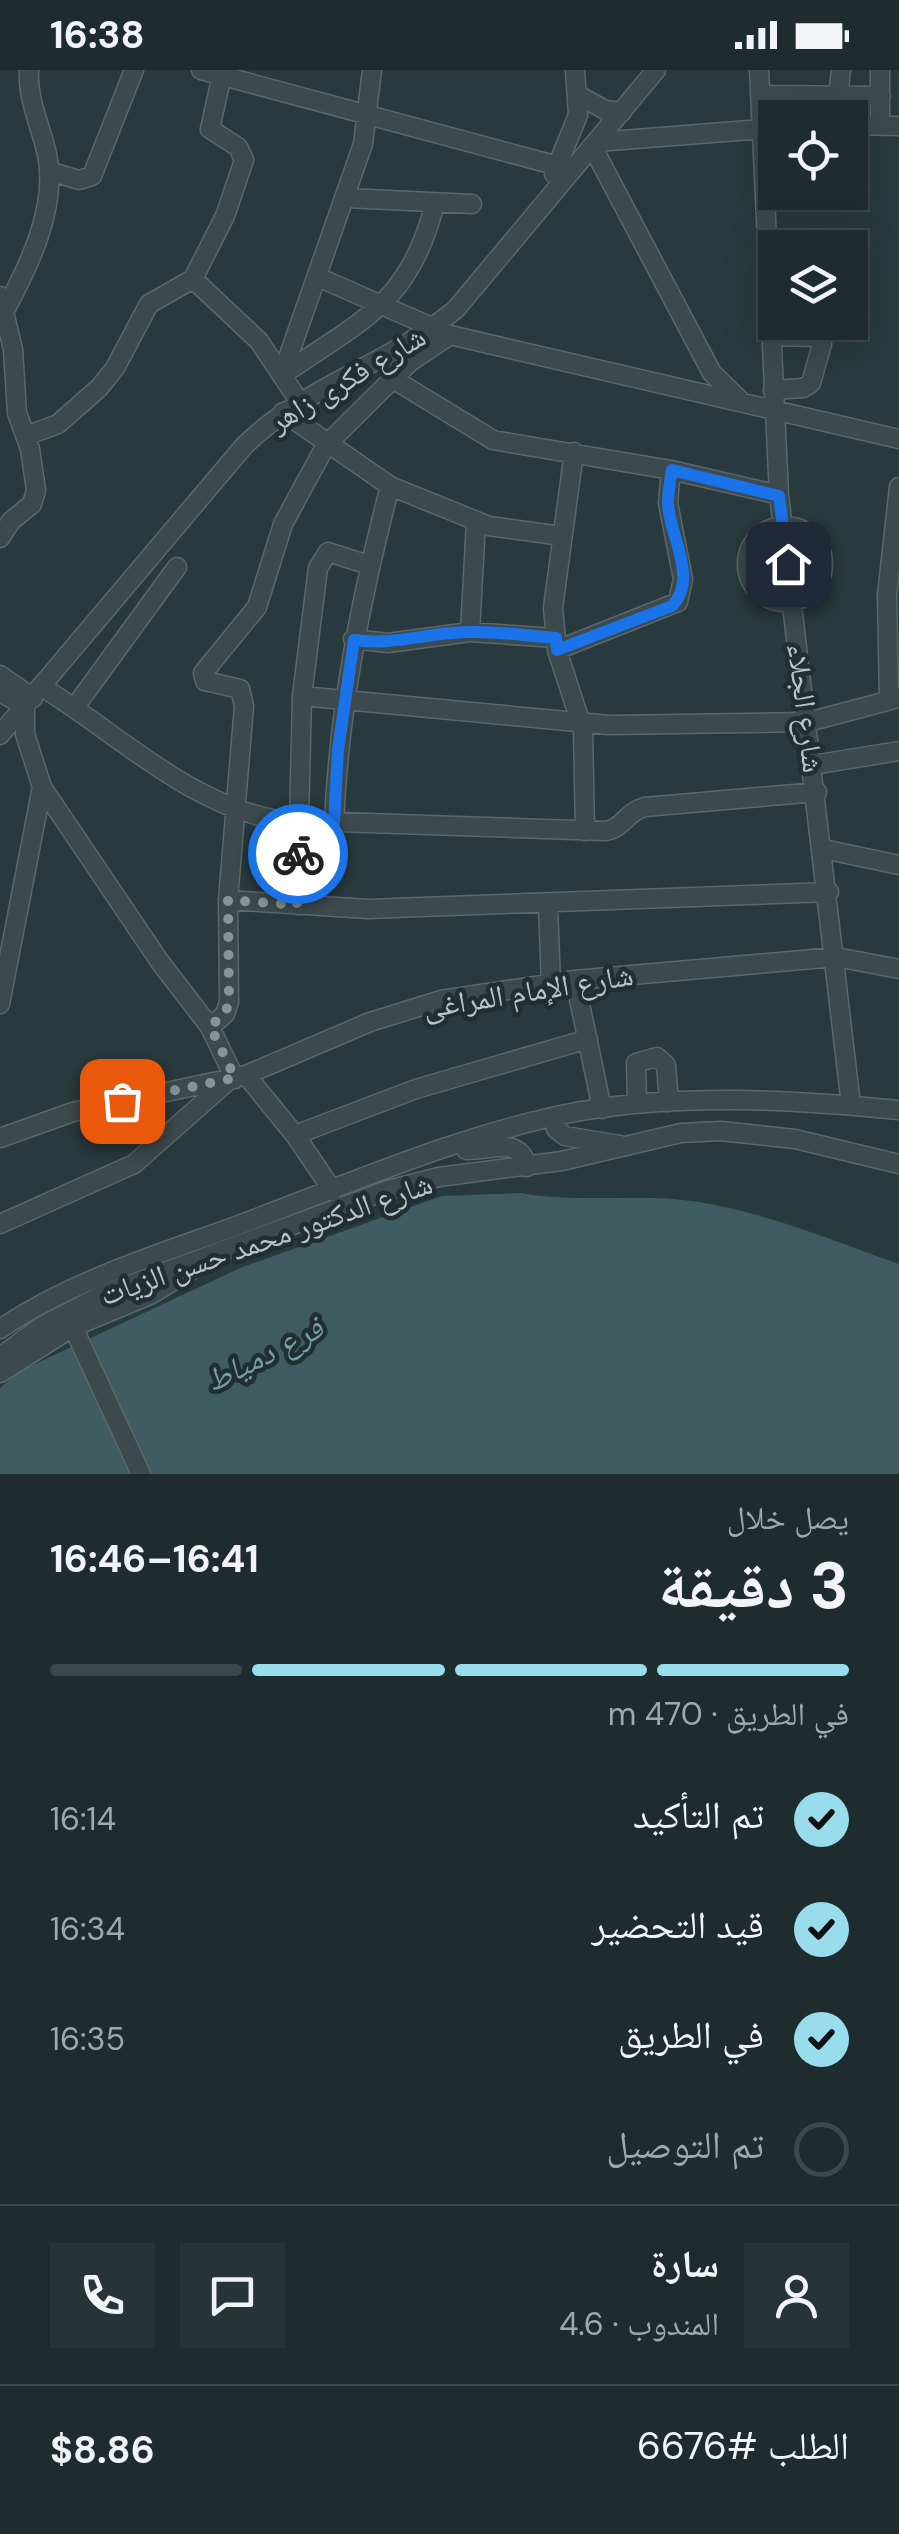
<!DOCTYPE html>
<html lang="ar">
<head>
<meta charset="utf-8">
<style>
	:root { --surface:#1e2c2e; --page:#263436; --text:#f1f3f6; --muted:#a1a7aa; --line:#3c484a; --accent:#99dcec }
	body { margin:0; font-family:"DM Sans","Noto Naskh Arabic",sans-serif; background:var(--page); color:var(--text); direction:rtl; height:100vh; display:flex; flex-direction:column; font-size:38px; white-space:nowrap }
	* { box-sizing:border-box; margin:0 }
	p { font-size:32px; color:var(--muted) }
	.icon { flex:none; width:55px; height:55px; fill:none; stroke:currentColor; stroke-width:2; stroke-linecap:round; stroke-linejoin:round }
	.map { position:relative; height:1404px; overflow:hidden; direction:ltr }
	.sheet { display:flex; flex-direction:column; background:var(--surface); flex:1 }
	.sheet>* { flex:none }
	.fabs { position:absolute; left:758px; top:30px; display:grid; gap:20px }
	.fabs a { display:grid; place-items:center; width:110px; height:110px; border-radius:0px; background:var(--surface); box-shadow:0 10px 40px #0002,0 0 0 2px var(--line); font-size:50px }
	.pin { position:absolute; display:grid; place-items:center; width:85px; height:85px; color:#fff; margin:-42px; border-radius:20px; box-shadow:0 5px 15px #0006 }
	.courier { position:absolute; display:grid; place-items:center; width:100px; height:100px; margin:-50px; border:8px solid #1a73e8; border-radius:50%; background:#fff; color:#222; box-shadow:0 2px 12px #0007 }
	.summary em { font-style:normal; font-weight:700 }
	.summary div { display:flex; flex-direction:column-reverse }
	.summary { display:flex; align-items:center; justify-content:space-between; height:170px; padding:0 50px }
	h1 { font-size:65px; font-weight:700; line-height:75px }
	.bar { display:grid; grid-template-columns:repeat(4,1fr); gap:15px 10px; align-content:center; height:120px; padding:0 50px }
	.bar i { height:12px; border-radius:8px; background:var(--line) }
	.bar .current { background:var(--accent) }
	.bar p { grid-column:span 4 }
	.line { display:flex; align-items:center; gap:25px; padding:0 50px; border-top:2px solid var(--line) }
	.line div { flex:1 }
	.round { display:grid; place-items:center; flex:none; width:105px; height:105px; border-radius:0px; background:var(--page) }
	ol { padding:0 50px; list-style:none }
	li { display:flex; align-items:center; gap:30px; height:110px }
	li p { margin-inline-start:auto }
	li .icon { padding:10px; border-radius:50%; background:var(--accent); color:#111; stroke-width:4 }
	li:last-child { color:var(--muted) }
	li i { width:55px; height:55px; border:5px solid var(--line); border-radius:50% }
	.status { display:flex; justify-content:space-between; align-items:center; height:70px; padding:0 50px; background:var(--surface); direction:ltr }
	.status svg { height:28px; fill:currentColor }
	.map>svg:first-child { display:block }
	.water { fill:#3e5c62 }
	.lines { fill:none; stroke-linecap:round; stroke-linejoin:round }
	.minor-casing { stroke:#5a686b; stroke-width:21 }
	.minor { stroke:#3c4a4d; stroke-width:18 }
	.done { stroke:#869497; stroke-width:10; stroke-dasharray:0 18 }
	.route { stroke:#1a73e8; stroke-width:12 }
	.labels { text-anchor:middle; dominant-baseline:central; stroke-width:9; stroke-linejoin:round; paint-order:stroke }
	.street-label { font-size:30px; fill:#b8c5c8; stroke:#212f32 }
	.water-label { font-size:32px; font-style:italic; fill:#759ca3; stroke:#212f32 }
</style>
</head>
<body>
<div class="status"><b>16:38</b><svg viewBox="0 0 49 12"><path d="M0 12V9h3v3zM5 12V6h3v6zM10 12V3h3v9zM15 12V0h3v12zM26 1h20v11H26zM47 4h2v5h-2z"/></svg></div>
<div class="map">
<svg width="899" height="1404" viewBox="0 0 899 1404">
	<rect width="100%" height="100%" fill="#283a3d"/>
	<path class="water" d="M521 1123C580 1134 641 1122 699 1132 767 1143 834 1171 899 1194V1404H0V1318L18 1302 240 1198 442 1126Z"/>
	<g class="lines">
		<g class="minor-casing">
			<path id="minor" d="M201 0 558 96
				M759 0 779 425 851 1035
				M578 25 605 40 622 42
				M760 25 881 26
				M838 26 841 0
				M880 54V0
				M850 55 899 56
				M597 72 775 58
				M592 76 712 303 739 329
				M49 101 79 110 92 106 134 0
				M554 104 578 45 575 0
				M347 128 472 134
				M320 208 450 265 899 369
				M193 209 259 271 299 331
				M0 226 13 279 17 343 30 379 36 420 32 434 11 451 0 468
				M4 242C29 196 58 137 47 84 41 57 27 29 29 0
				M772 266 815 267 822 274 811 313 803 318 773 320
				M283 302 363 74 372 0
				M284 304C363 249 410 233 435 133
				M393 309 493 370 671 400 779 425
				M283 342 390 416 489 456 562 466
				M26 366 58 354 99 318 115 298 149 234 193 209 225 146 244 90 238 77 210 59 223 0
				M574 382 553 538 557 580 583 660 585 761
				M747 494a38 38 0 1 1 76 0a38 38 0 1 1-76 0Z
				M470 562 476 452
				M353 569 388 573 470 562 555 568
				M557 580 678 532 683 509 668 433 671 400
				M0 605 33 628
				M42 617C117 663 189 735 278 750L605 761C623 759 627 741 645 737L817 722
				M0 622 25 636V664L42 717 160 892 210 957 235 1009
				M302 626 609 655 808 652 899 628
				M889 630 887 525 899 417
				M75 637 177 497
				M0 665 244 376C306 315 391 294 456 239L656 0
				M813 695 899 681
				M334 753C339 637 361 528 390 416
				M823 779 899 795
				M228 830 368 839 829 822
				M297 835 302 626 318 498 328 482 369 495
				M548 836 551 913
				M575 910 602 1039
				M0 934 42 717
				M210 957 225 944 229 932 228 830 244 636 240 619 205 611 203 603 257 537 283 454 326 375 410 292 450 265
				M246 1005 295 1065 333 1121
				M637 1034 636 993 657 987 666 995 669 1032
				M555 1048 556 1059 565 1066 620 1075
				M295 1065 416 1019 588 969
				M0 1068 73 1042 246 1005 370 952 441 930 575 910 836 887 899 899
				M466 1080C490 1081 520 1065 527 1097
				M0 1154 134 1094 228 1011
				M73 1257 141 1404
				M0 1259C71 1211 156 1185 236 1156 346 1115 466 1062 581 1041 685 1023 795 1030 899 1040
				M0 1287 42 1256 102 1225 388 1120 439 1107 562 1091 681 1063 721 1061 795 1069 899 1094
				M0 1303 73 1257 150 1225 192 1200"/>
		</g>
		<use href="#minor" class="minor"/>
	</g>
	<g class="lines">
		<path class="done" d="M122 1031 235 1008 210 956 225 944 229 932 228 830 297 835 298 784"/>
		<path class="route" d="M298 784 300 751 334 753 338 680 354 570C394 576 429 562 470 562 498 561 527 566 556 568L557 580 672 536C699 509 669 465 668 433 668 422 670 411 672 400L779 426 788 494"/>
	</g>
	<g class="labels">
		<g class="street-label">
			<text transform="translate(347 309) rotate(-31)">شارع فكرى زاهر</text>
			<text transform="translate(806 638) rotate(83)">شارع الجلاء</text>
			<text transform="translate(528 921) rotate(-9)">شارع الإمام المراغى</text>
			<text transform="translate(266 1169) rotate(-19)">شارع الدكتور محمد حسن الزيات</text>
		</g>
		<g class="water-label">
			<text transform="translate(264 1284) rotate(-27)">فرع دمياط</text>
		</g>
	</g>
</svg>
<div class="fabs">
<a><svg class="icon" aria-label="locate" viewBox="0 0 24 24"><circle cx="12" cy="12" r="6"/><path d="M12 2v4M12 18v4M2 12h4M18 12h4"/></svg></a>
<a><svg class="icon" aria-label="layers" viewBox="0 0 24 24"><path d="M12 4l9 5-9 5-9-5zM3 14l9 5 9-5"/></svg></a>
</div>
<div class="pin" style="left:122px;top:1031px;background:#ea580c"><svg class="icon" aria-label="bag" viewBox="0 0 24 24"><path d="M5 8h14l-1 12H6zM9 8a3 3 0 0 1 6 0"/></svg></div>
<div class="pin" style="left:788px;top:494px;background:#1f2937"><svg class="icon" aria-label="home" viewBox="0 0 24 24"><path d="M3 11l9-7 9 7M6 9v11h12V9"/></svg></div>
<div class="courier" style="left:298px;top:784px"><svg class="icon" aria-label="bike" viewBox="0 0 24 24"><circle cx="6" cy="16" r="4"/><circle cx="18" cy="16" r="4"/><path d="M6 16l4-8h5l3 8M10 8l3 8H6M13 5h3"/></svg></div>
</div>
<section class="sheet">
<div class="summary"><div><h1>3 دقيقة</h1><p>يصل خلال</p></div><em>16:41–16:46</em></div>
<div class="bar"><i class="current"></i><i class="current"></i><i class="current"></i><i></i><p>في الطريق · 470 m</p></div>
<ol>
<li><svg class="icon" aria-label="check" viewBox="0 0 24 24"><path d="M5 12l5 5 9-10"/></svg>تم التأكيد<p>16:14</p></li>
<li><svg class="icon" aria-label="check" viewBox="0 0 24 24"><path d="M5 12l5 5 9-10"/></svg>قيد التحضير<p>16:34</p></li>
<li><svg class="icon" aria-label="check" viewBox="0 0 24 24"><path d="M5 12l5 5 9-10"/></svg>في الطريق<p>16:35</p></li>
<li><i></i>تم التوصيل</li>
</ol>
<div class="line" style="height:180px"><a class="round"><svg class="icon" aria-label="person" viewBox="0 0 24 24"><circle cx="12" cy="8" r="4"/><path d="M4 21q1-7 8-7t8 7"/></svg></a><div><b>سارة</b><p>المندوب · 4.6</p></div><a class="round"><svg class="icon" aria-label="chat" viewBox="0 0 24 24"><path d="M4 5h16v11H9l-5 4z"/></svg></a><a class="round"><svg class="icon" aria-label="phone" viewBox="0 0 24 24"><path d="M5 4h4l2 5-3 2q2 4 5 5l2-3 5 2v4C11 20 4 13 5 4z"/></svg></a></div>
<div class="line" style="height:130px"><div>الطلب #6676</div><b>$8.86</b></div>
</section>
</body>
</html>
